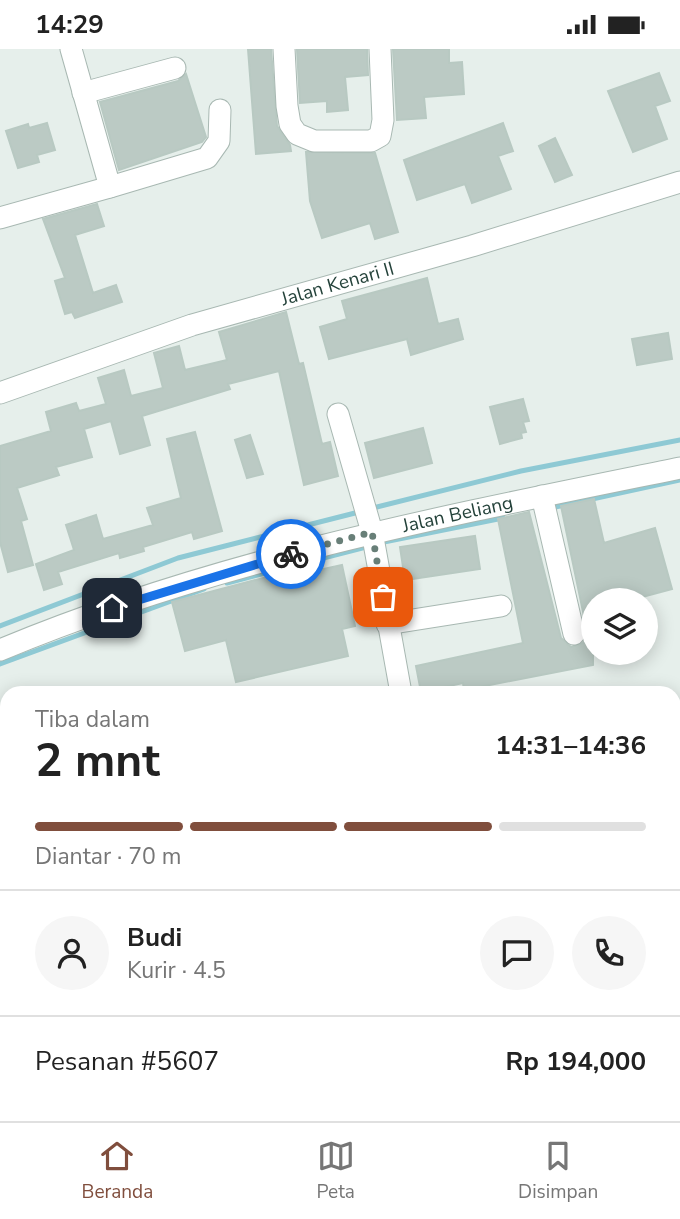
<!DOCTYPE html>
<html lang="id">
<head>
<meta charset="utf-8">
<style>
	:root { --surface:#fff; --page:#f6f6f6; --text:#222; --muted:#767676; --line:#e0e0e0; --accent:#804e3d }
	body { margin:0; font-family:"Nunito Sans",sans-serif; background:var(--page); color:var(--text); height:100vh; display:flex; flex-direction:column; font-size:26px; white-space:nowrap }
	* { box-sizing:border-box; margin:0 }
	p { font-size:23px; color:var(--muted) }
	.icon { flex:none; width:38px; height:38px; fill:none; stroke:currentColor; stroke-width:2; stroke-linecap:round; stroke-linejoin:round }
	.map { position:relative; flex:1; overflow:hidden }
	.side { position:absolute; left:0px; top:637px; width:681px; height:436px; display:flex; flex-direction:column; background:var(--surface); border-radius:21px 21px 0 0; box-shadow:0 4px 18px #0003 }
	.side>* { flex:none }
	.controls { position:absolute; left:581px; top:539px; display:grid; gap:14px }
	.controls a { display:grid; place-items:center; width:77px; height:77px; border-radius:50%; background:var(--surface); box-shadow:0 4px 18px #0003; font-size:35px }
	.pin { position:absolute; display:grid; place-items:center; width:60px; height:60px; color:#fff; margin:-30px; border-radius:14px; box-shadow:0 4px 10px #0006 }
	.courier { position:absolute; display:grid; place-items:center; width:70px; height:70px; margin:-35px; border:5px solid #1a73e8; border-radius:50%; background:#fff; color:#222; box-shadow:0 2px 9px #0007 }
	.overview em { font-style:normal; font-weight:700 }
	.overview div { display:flex; flex-direction:column-reverse }
	.overview { display:flex; align-items:center; justify-content:space-between; height:119px; padding:0 35px }
	h1 { font-size:46px; font-weight:700; line-height:52px }
	.bar { display:grid; grid-template-columns:repeat(4,1fr); gap:10px 7px; align-content:center; height:84px; padding:0 35px }
	.bar i { height:9px; border-radius:5px; background:var(--line) }
	.bar .current { background:var(--accent) }
	.bar p { grid-column:span 4 }
	.line { display:flex; align-items:center; gap:18px; padding:0 35px; border-top:2px solid var(--line) }
	.line div { flex:1 }
	.round { display:grid; place-items:center; flex:none; width:74px; height:74px; border-radius:37px; background:var(--page) }
	.status { display:flex; justify-content:space-between; align-items:center; height:49px; padding:0 35px; background:var(--surface); direction:ltr }
	.status svg { height:19px; fill:currentColor }
	.tabs { display:flex; justify-content:space-around; align-items:center; height:98px; border-top:2px solid var(--line); background:var(--surface); font-size:19px; color:var(--muted) }
	.tabs a { display:grid; justify-items:center; gap:4px }
	.tabs .current { color:var(--accent) }
	.map>svg:first-child { display:block }
	.lines { fill:none; stroke-linecap:round; stroke-linejoin:round }
	.stream { stroke:#8ec9d4; stroke-width:5 }
	.building { fill:#bbcac4; stroke:#b8c9c2; stroke-width:2 }
	.minor-casing { stroke:#a8b8b2; stroke-width:23 }
	.minor { stroke:#fff; stroke-width:21 }
	.done { stroke:#687f78; stroke-width:7; stroke-dasharray:0 12.6 }
	.route { stroke:#1a73e8; stroke-width:9 }
	.labels { text-anchor:middle; dominant-baseline:central; stroke-width:7; stroke-linejoin:round; paint-order:stroke }
	.street-label { font-size:19px; fill:#24423a; stroke:#f7fbf9 }
</style>
</head>
<body>
<div class="status"><b>14:29</b><svg viewBox="0 0 49 12"><path d="M0 12V9h3v3zM5 12V6h3v6zM10 12V3h3v9zM15 12V0h3v12zM26 1h20v11H26zM47 4h2v5h-2z"/></svg></div>
<div class="map">
<svg width="680" height="1072" viewBox="0 0 680 1072">
	<rect width="100%" height="100%" fill="#e6efeb"/>
	<g class="lines">
		<path class="stream" d="M551 459 680 431
			M369 460 521 422 680 391
			M379 494 503 469
			M227 534 370 497
			M0 577 178 509 359 463
			M0 615 204 540"/>
	</g>
	<path class="building" d="M248 0H271L277 77 290 96 291 102 256 105Z
		M297 0H367L368 26 345 28 348 61 327 63V52L300 54Z
		M393 0H449V14L462 13 464 45 424 48 426 69 397 71Z
		M659 24 670 52 655 57 667 90 633 103 608 42Z
		M186 25 206 88 202 93 119 121 100 53 178 32Z
		M47 74 55 101 37 106 39 113 18 119 6 82 28 75 29 79Z
		M503 74 513 102 498 107 511 140 472 154 465 135 417 151 404 111Z
		M555 89 572 126 555 133 539 97Z
		M306 103 375 104 398 183 375 190 370 174 322 189 310 152Z
		M97 155 104 177 75 186 93 244 116 236 122 253 75 269 72 263 65 265 55 232 65 229 43 170Z
		M427 229 438 275 458 270 463 290 411 306 407 290 329 310 320 278 347 270 342 252Z
		M286 263 299 315 303 314 322 395 330 393 338 427 304 436 279 322 228 335 230 340 142 367 150 396 120 405 111 372 84 380 92 408 56 418 59 426 17 439 27 470 21 472 33 516 8 523 0 493V397L51 382 46 363 76 354 79 362 106 355 98 329 124 321 131 347 163 339 154 304 179 297 185 321 227 311 219 283Z
		M668 284 672 310 637 316 632 290Z
		M523 350 529 372 523 373 526 383 521 384 522 389 500 395 490 358Z
		M423 379 432 414 374 429 365 394Z
		M195 383 222 482 194 490 192 483 143 498 144 502 120 509 119 504 58 523 62 535 44 541 36 515 74 501 66 476 96 466 103 490 153 476 147 459 181 449 167 390Z
		M250 386 263 425 247 429 235 391Z
		M594 450 604 494 655 479 672 540 631 551H593V616L464 641 463 634 421 643 416 617 523 594 498 470 529 463 561 589 571 598 583 594 587 582 561 457Z
		M475 487 480 520 405 531 400 498Z
		M342 516 355 577 342 580 348 607 236 633 226 591 185 602 172 553 267 528V525L299 517 301 525Z"/>
	<g class="lines">
		<g class="minor-casing">
			<g id="minor">
				<path d="M71 0 110 138 207 109 219 92 220 61"/>
				<path d="M284 0 287 57 290 75 297 85 314 92H371L380 87 383 71 380 0"/>
				<path d="M83 44 175 19"/>
				<path d="M0 169 110 138"/>
				<path id="s1" d="M0 344 192 276 472 197 680 133"/>
				<path d="M338 365 372 483 401 644"/>
				<path d="M542 447 574 585"/>
				<path d="M387 575 501 557"/>
				<path id="s2" d="M0 601C218 510 450 466 680 419"/>
				<path d="M0 943 7 941"/>
				<path d="M674 979 680 977"/>
				<path d="M530 1066 533 1072"/>
				<path d="M388 1072 399 1066"/>
			</g>
		</g>
		<use href="#minor" class="minor"/>
	</g>
	<g class="lines">
		<path class="done" d="M291 505 372 483 383 548"/>
		<path class="route" d="M112 559 291 505"/>
	</g>
	<g class="labels">
		<g class="street-label">
			<text stroke="none"><textPath href="#s1" startOffset="355">Jalan Kenari II</textPath></text>
			<text stroke="none"><textPath href="#s2" startOffset="478">Jalan Beliang</textPath></text>
		</g>
	</g>
</svg>
<div class="controls">
<a><svg class="icon" aria-label="layers" viewBox="0 0 24 24"><path d="M12 4l9 5-9 5-9-5zM3 14l9 5 9-5"/></svg></a>
</div>
<div class="pin" style="left:383px;top:548px;background:#ea580c"><svg class="icon" aria-label="bag" viewBox="0 0 24 24"><path d="M5 8h14l-1 12H6zM9 8a3 3 0 0 1 6 0"/></svg></div>
<div class="pin" style="left:112px;top:559px;background:#1f2937"><svg class="icon" aria-label="home" viewBox="0 0 24 24"><path d="M3 11l9-7 9 7M6 9v11h12V9"/></svg></div>
<div class="courier" style="left:291px;top:505px"><svg class="icon" aria-label="bike" viewBox="0 0 24 24"><circle cx="6" cy="16" r="4"/><circle cx="18" cy="16" r="4"/><path d="M6 16l4-8h5l3 8M10 8l3 8H6M13 5h3"/></svg></div>
<section class="side">
<div class="overview"><div><h1>2 mnt</h1><p>Tiba dalam</p></div><em>14:31–14:36</em></div>
<div class="bar"><i class="current"></i><i class="current"></i><i class="current"></i><i></i><p>Diantar · 70 m</p></div>
<div class="line" style="height:126px"><a class="round"><svg class="icon" aria-label="person" viewBox="0 0 24 24"><circle cx="12" cy="8" r="4"/><path d="M4 21q1-7 8-7t8 7"/></svg></a><div><b>Budi</b><p>Kurir · 4.5</p></div><a class="round"><svg class="icon" aria-label="chat" viewBox="0 0 24 24"><path d="M4 5h16v11H9l-5 4z"/></svg></a><a class="round"><svg class="icon" aria-label="phone" viewBox="0 0 24 24"><path d="M5 4h4l2 5-3 2q2 4 5 5l2-3 5 2v4C11 20 4 13 5 4z"/></svg></a></div>
<div class="line" style="height:91px"><div>Pesanan #5607</div><b>Rp 194,000</b></div>
</section>
</div>
<nav class="tabs">
<a class="current"><svg class="icon" aria-label="home" viewBox="0 0 24 24"><path d="M3 11l9-7 9 7M6 9v11h12V9"/></svg>Beranda</a>
<a><svg class="icon" aria-label="map" viewBox="0 0 24 24"><path d="M3 6l6-2 6 2 6-2v14l-6 2-6-2-6 2zM9 4v14M15 6v14"/></svg>Peta</a>
<a><svg class="icon" aria-label="saved" viewBox="0 0 24 24"><path d="M7 4h10v16l-5-4-5 4z"/></svg>Disimpan</a>
</nav>
</body>
</html>
